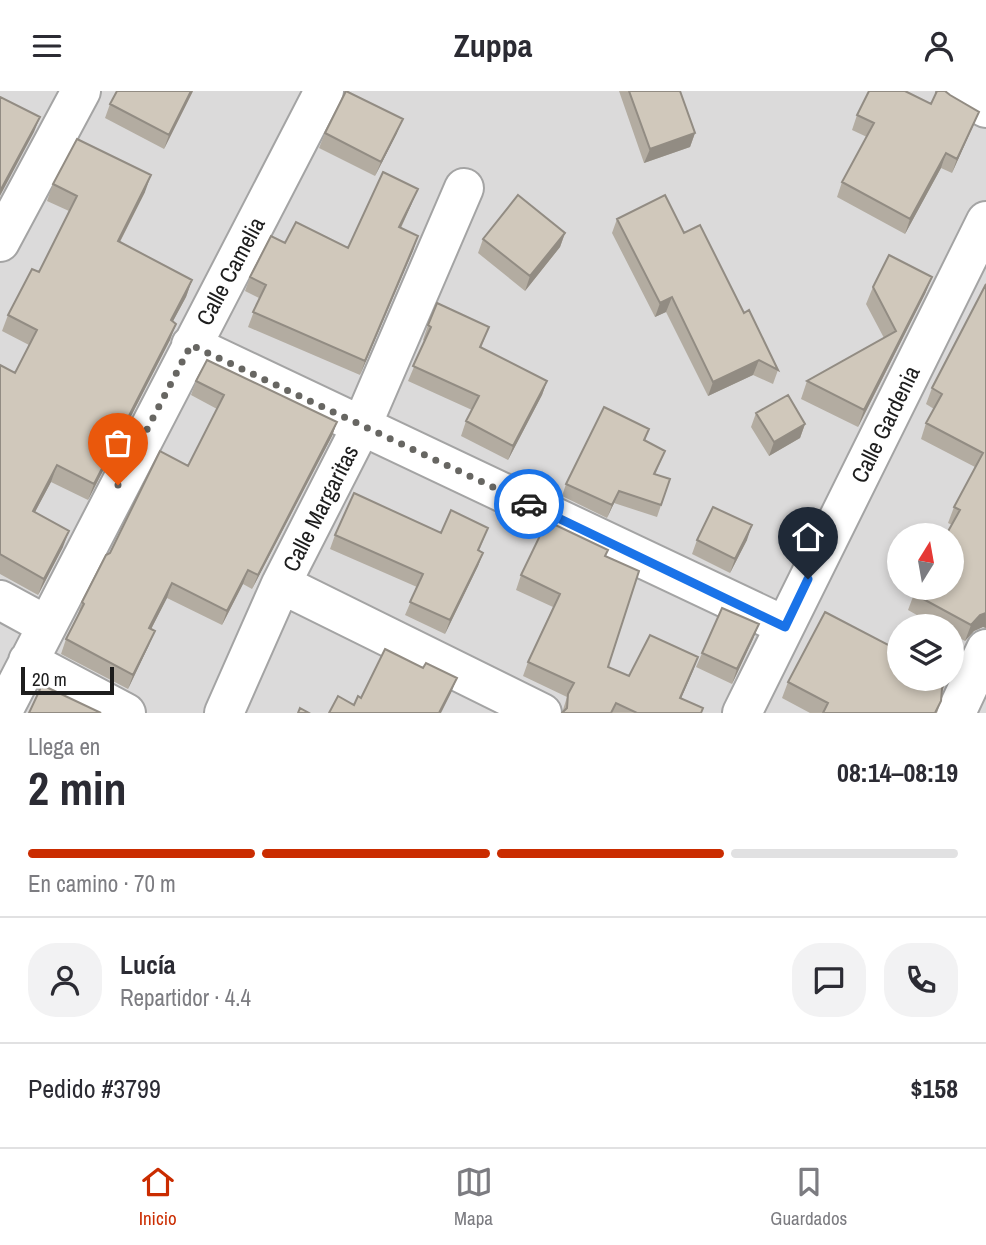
<!DOCTYPE html>
<html lang="es">
<head>
<meta charset="utf-8">
<style>
	:root { --surface:#fff; --page:#f2f2f3; --text:#2b2b33; --muted:#7c7c81; --line:#e1e1e2; --accent:#ca2c00 }
	body { margin:0; font-family:"Archivo Narrow",sans-serif; background:var(--page); color:var(--text); height:100vh; display:flex; flex-direction:column; font-size:26px; white-space:nowrap }
	* { box-sizing:border-box; margin:0 }
	p { font-size:23px; color:var(--muted) }
	.icon { flex:none; width:38px; height:38px; fill:none; stroke:currentColor; stroke-width:2; stroke-linecap:round; stroke-linejoin:round }
	.map { position:relative; height:622px; overflow:hidden }
	.panel { display:flex; flex-direction:column; background:var(--surface); flex:1 }
	.panel>* { flex:none }
	.needle { width:46px; rotate:11deg }
	.tools { position:absolute; left:887px; top:432px; display:grid; gap:14px }
	.tools a { display:grid; place-items:center; width:77px; height:77px; border-radius:50%; background:var(--surface); box-shadow:0 4px 10px #0003; font-size:35px }
	.scale { position:absolute; left:21px; bottom:18px; width:93px; box-sizing:border-box; padding-left:7px; border:4px solid #1d1d1d; border-top:0; font-size:19px; line-height:24px; white-space:nowrap; color:#1d1d1d; -webkit-text-stroke:5px #fff; paint-order:stroke }
	.pin { position:absolute; display:grid; place-items:center; width:60px; height:60px; color:#fff; margin:-72px -30px; border-radius:50% 50% 50% 0; rotate:-45deg; box-shadow:0 0 7px #0007 }
	.pin .icon { rotate:45deg }
	.courier { position:absolute; display:grid; place-items:center; width:70px; height:70px; margin:-35px; border:5px solid #1a73e8; border-radius:50%; background:#fff; color:#222; box-shadow:0 2px 9px #0007 }
	.summary em { font-style:normal; font-weight:700 }
	.summary div { display:flex; flex-direction:column-reverse }
	.summary { display:flex; align-items:center; justify-content:space-between; height:119px; padding:0 28px }
	h1 { font-size:46px; font-weight:700; line-height:52px }
	.bar { display:grid; grid-template-columns:repeat(4,1fr); gap:10px 7px; align-content:center; height:84px; padding:0 28px }
	.bar i { height:9px; border-radius:5px; background:var(--line) }
	.bar .selected { background:var(--accent) }
	.bar p { grid-column:span 4 }
	.line { display:flex; align-items:center; gap:18px; padding:0 28px; border-top:2px solid var(--line) }
	.line div { flex:1 }
	.round { display:grid; place-items:center; flex:none; width:74px; height:74px; border-radius:28px; background:var(--page) }
	header { display:flex; justify-content:space-between; align-items:center; height:91px; padding:0 28px; background:var(--surface); font-size:32px; font-weight:700 }
	.menu { display:flex; justify-content:space-around; align-items:center; height:98px; border-top:2px solid var(--line); background:var(--surface); font-size:19px; color:var(--muted) }
	.menu a { display:grid; justify-items:center; gap:4px }
	.menu .selected { color:var(--accent) }
	.map>svg:first-child { display:block }
	.residential { fill:#dbdada; fill-rule:evenodd }
	.lines { fill:none; stroke-linecap:round; stroke-linejoin:round }
	.minor-casing { stroke:#a4a4a4; stroke-width:42 }
	.minor { stroke:#fff; stroke-width:38 }
	.wall { fill:#b3aca1 }
	.shaded-wall { fill:#928c83 }
	.building { fill:#d0c8bb; stroke:#928c83; stroke-width:2 }
	.done { stroke:#676662; stroke-width:7; stroke-dasharray:0 12.6 }
	.route { stroke:#1a73e8; stroke-width:9 }
	.labels { text-anchor:middle; dominant-baseline:central; stroke-width:5; stroke-linejoin:round; paint-order:stroke }
	.street-label { font-size:23px; fill:#1d1d1d; stroke:#fff }
</style>
</head>
<body>
<header><svg class="icon" aria-label="menu" viewBox="0 0 24 24"><path d="M4 6h16M4 12h16M4 18h16"/></svg>Zuppa<svg class="icon" aria-label="person" viewBox="0 0 24 24"><circle cx="12" cy="8" r="4"/><path d="M4 21q1-7 8-7t8 7"/></svg></header>
<div class="map">
<svg width="986" height="622" viewBox="0 0 986 622">
	<rect width="100%" height="100%" fill="#f0eee2"/>
	<path class="residential" d="M0 0H986V622H0ZM900 444H952V497H900ZM900 536H952V588H900Z"/>
	<g class="lines">
		<g class="minor-casing">
			<path id="minor" d="M956 0 986 17
				M0 151 81 0
				M191 254 785 535
				M281 493 542 622
				M0 509 46 534
				M28 570 126 622
				M2 622 324 0
				M224 622 281 493 362 334 464 97
				M742 622 986 130
				M956 622 986 558"/>
		</g>
		<use href="#minor" class="minor"/>
	</g>
	<path class="wall" d="M117 0H193L164 58 105 27 110 13Z
		M619 0H680L695 42 690 56 644 72Z
		M950 4 979 21 952 82 941 77 905 143 837 106 842 91 867 46 852 39 857 24 931 13Z
		M325 42H397L375 85 319 57Z
		M53 93 145 101 120 151 192 189 186 206 173 230 170 249 88 409 51 391 35 421 63 456 38 504 0 483V274L15 282 29 254 2 240 8 224 39 181 69 120 47 110Z
		M412 112 401 137 418 145 360 284 248 236 259 207 245 200 250 186 285 152 348 157Z
		M617 128 684 142 744 222 778 279 773 293 753 284 708 305 666 221 655 226 612 142Z
		M565 142 560 156 525 200 478 162 483 148Z
		M932 186 925 203 858 336 801 308 807 290 884 247 866 213 873 196Z
		M986 193V537L983 536 974 540 965 550 952 543V536H938L908 519 914 503 952 434 948 432 954 416 975 376 921 348 926 332 934 318 926 313 932 297Z
		M428 234 489 236 481 257 547 290 542 304 508 369 461 345 466 330 472 319 408 290 425 250 423 249Z
		M196 290 337 331 332 345 252 498 243 493 222 534 167 507 151 538 149 554 128 598 61 563 66 548 77 526 82 511 110 462 188 375 217 318 191 304Z
		M756 322 805 333 800 347 769 365 751 336Z
		M649 338 645 350 665 360 655 384 670 388 657 426 614 412 607 427 562 405 566 393Z
		M488 437 479 460 483 462 478 475 445 543 405 524 417 496 330 458 335 444 441 442Z
		M697 449H747L730 482 692 463Z
		M605 466 608 576 629 585 698 566 681 607 701 622H562L567 606 523 585 528 571 553 516 516 499 521 484Z
		M759 533 753 548 732 593 696 576 702 562Z
		M900 588H947L942 601 941 610 937 622H810L782 607 788 591Z"/>
	<path class="shaded-wall" d="M191 0H193L164 58 169 44Z
		M979 21 973 35 952 82 957 68Z
		M40 26 34 41 0 105V100Z
		M403 28 397 42 375 85 381 71Z
		M695 42 690 56 644 72 650 58Z
		M946 62 941 77 905 143 910 128Z
		M151 84 145 101 112 166 118 150Z
		M418 98 412 112 394 151 399 136Z
		M565 142 560 156 525 200 530 185Z
		M418 145 413 160 360 284 365 270Z
		M932 186 925 203 858 336 864 319Z
		M192 189 186 206 165 245 171 229Z
		M672 206 666 221 655 226 660 212Z
		M176 233 170 249 88 409 94 393Z
		M759 269 753 284 708 305 713 291Z
		M547 290 542 304 508 369 513 355Z
		M337 331 332 345 252 498 258 484Z
		M805 333 800 347 769 365 774 351Z
		M57 374 51 391 27 436 33 420Z
		M619 400 614 412 607 427 612 414Z
		M752 434 747 449 730 482 735 468Z
		M69 440 63 456 38 504 44 488Z
		M483 462 478 475 445 543 450 529Z
		M248 479 243 493 222 534 227 520Z
		M172 492 167 507 144 552 149 537Z
		M986 522V537L983 536 974 540 965 550 971 534 980 524Z
		M759 533 753 548 732 593 737 578Z
		M155 540 149 554 128 598 133 584Z
		M698 566 693 580 675 621 680 607Z
		M457 587 451 602 441 622H439Z"/>
	<path class="building" d="M117 0H191L169 44 110 13Z
		M346 0 403 28 381 71 325 42Z
		M629 0H680L695 42 650 58Z
		M869 0H905L931 13 937 0H945L950 4 979 21 957 68 946 62 910 128 842 91 874 32 857 24Z
		M0 6 40 26 0 100Z
		M77 48 151 84 118 150 192 189 171 229 176 233 94 393 57 374 33 420 69 440 44 488 0 463V274L15 282 37 239 8 224 32 178 39 181 77 105 53 93Z
		M383 81 418 98 399 136 418 145 365 270 253 221 266 194 250 186 271 145 285 152 296 131 348 157Z
		M518 104 565 142 530 185 483 148Z
		M665 104 684 142 700 134 744 222 749 219 778 279 759 269 713 291 672 206 660 212 617 128Z
		M889 164 932 186 864 319 807 290 896 240 873 196Z
		M986 193V522L980 524 971 534 914 503 917 497H952V444H946L960 419 954 416 983 362 926 332 942 303 932 297Z
		M437 212 489 236 480 256 547 290 513 355 466 330 479 305 413 275 431 236 428 234Z
		M207 269 337 331 258 484 248 479 227 520 172 492 149 537 155 540 133 584 66 548 84 513 82 511 106 464 110 462 160 360 188 375 224 304 196 290Z
		M788 304 805 333 774 351 756 322Z
		M604 316 649 338 644 349 665 360 654 383 670 388 661 414 619 400 612 414 566 393Z
		M354 402 441 442 451 419 488 437 478 459 483 462 450 529 410 511 423 483 335 444Z
		M713 416 752 434 735 468 697 449Z
		M547 430 608 459 605 465 639 480 608 576 629 585 650 544 698 566 680 607 703 617 701 622H637L616 612 611 622H562L567 617 568 603 574 592 528 571 560 503 521 484Z
		M722 517 759 533 737 578 702 562Z
		M825 521 890 555 894 547 900 550V588H946L942 597 941 610 935 622H823L828 612 788 591Z
		M385 558 423 577 426 572 457 587 439 622H329L338 605 354 614 358 605 361 607Z
		M42 594 101 622H29Z
		M300 617 309 622H298Z"/>
	<g class="lines">
		<path class="done" d="M118 394 191 254 529 413"/>
		<path class="route" d="M529 413 785 536 808 488"/>
	</g>
	<g class="labels">
		<g class="street-label">
			<text transform="translate(230 180) rotate(-62)">Calle Camelia</text>
			<text transform="translate(885 333) rotate(-64)">Calle Gardenia</text>
			<text transform="translate(320 417) rotate(-63)">Calle Margaritas</text>
		</g>
	</g>
</svg>
<div class="tools">
<a><svg class="needle" viewBox="-14 -14 28 28"><path d="M0-13l5 13h-10z" fill="#e53935"/><path d="M0 13l5-13h-10z" fill="#7c7c81"/></svg></a>
<a><svg class="icon" aria-label="layers" viewBox="0 0 24 24"><path d="M12 4l9 5-9 5-9-5zM3 14l9 5 9-5"/></svg></a>
</div>
<div class="scale">20 m</div>
<div class="pin" style="left:118px;top:394px;background:#ea580c"><svg class="icon" aria-label="bag" viewBox="0 0 24 24"><path d="M5 8h14l-1 12H6zM9 8a3 3 0 0 1 6 0"/></svg></div>
<div class="pin" style="left:808px;top:488px;background:#1f2937"><svg class="icon" aria-label="home" viewBox="0 0 24 24"><path d="M3 11l9-7 9 7M6 9v11h12V9"/></svg></div>
<div class="courier" style="left:529px;top:413px"><svg class="icon" aria-label="car" viewBox="0 0 24 24"><path d="M5 17H2v-5l4-1 3-4h7l3 4 3 1v5h-3M9 17h6M6 11h13"/><circle cx="7" cy="17" r="2"/><circle cx="17" cy="17" r="2"/></svg></div>
</div>
<section class="panel">
<div class="summary"><div><h1>2 min</h1><p>Llega en</p></div><em>08:14–08:19</em></div>
<div class="bar"><i class="selected"></i><i class="selected"></i><i class="selected"></i><i></i><p>En camino · 70 m</p></div>
<div class="line" style="height:126px"><a class="round"><svg class="icon" aria-label="person" viewBox="0 0 24 24"><circle cx="12" cy="8" r="4"/><path d="M4 21q1-7 8-7t8 7"/></svg></a><div><b>Lucía</b><p>Repartidor · 4.4</p></div><a class="round"><svg class="icon" aria-label="chat" viewBox="0 0 24 24"><path d="M4 5h16v11H9l-5 4z"/></svg></a><a class="round"><svg class="icon" aria-label="phone" viewBox="0 0 24 24"><path d="M5 4h4l2 5-3 2q2 4 5 5l2-3 5 2v4C11 20 4 13 5 4z"/></svg></a></div>
<div class="line" style="height:91px"><div>Pedido #3799</div><b>$158</b></div>
</section>
<nav class="menu">
<a class="selected"><svg class="icon" aria-label="home" viewBox="0 0 24 24"><path d="M3 11l9-7 9 7M6 9v11h12V9"/></svg>Inicio</a>
<a><svg class="icon" aria-label="map" viewBox="0 0 24 24"><path d="M3 6l6-2 6 2 6-2v14l-6 2-6-2-6 2zM9 4v14M15 6v14"/></svg>Mapa</a>
<a><svg class="icon" aria-label="saved" viewBox="0 0 24 24"><path d="M7 4h10v16l-5-4-5 4z"/></svg>Guardados</a>
</nav>
</body>
</html>
